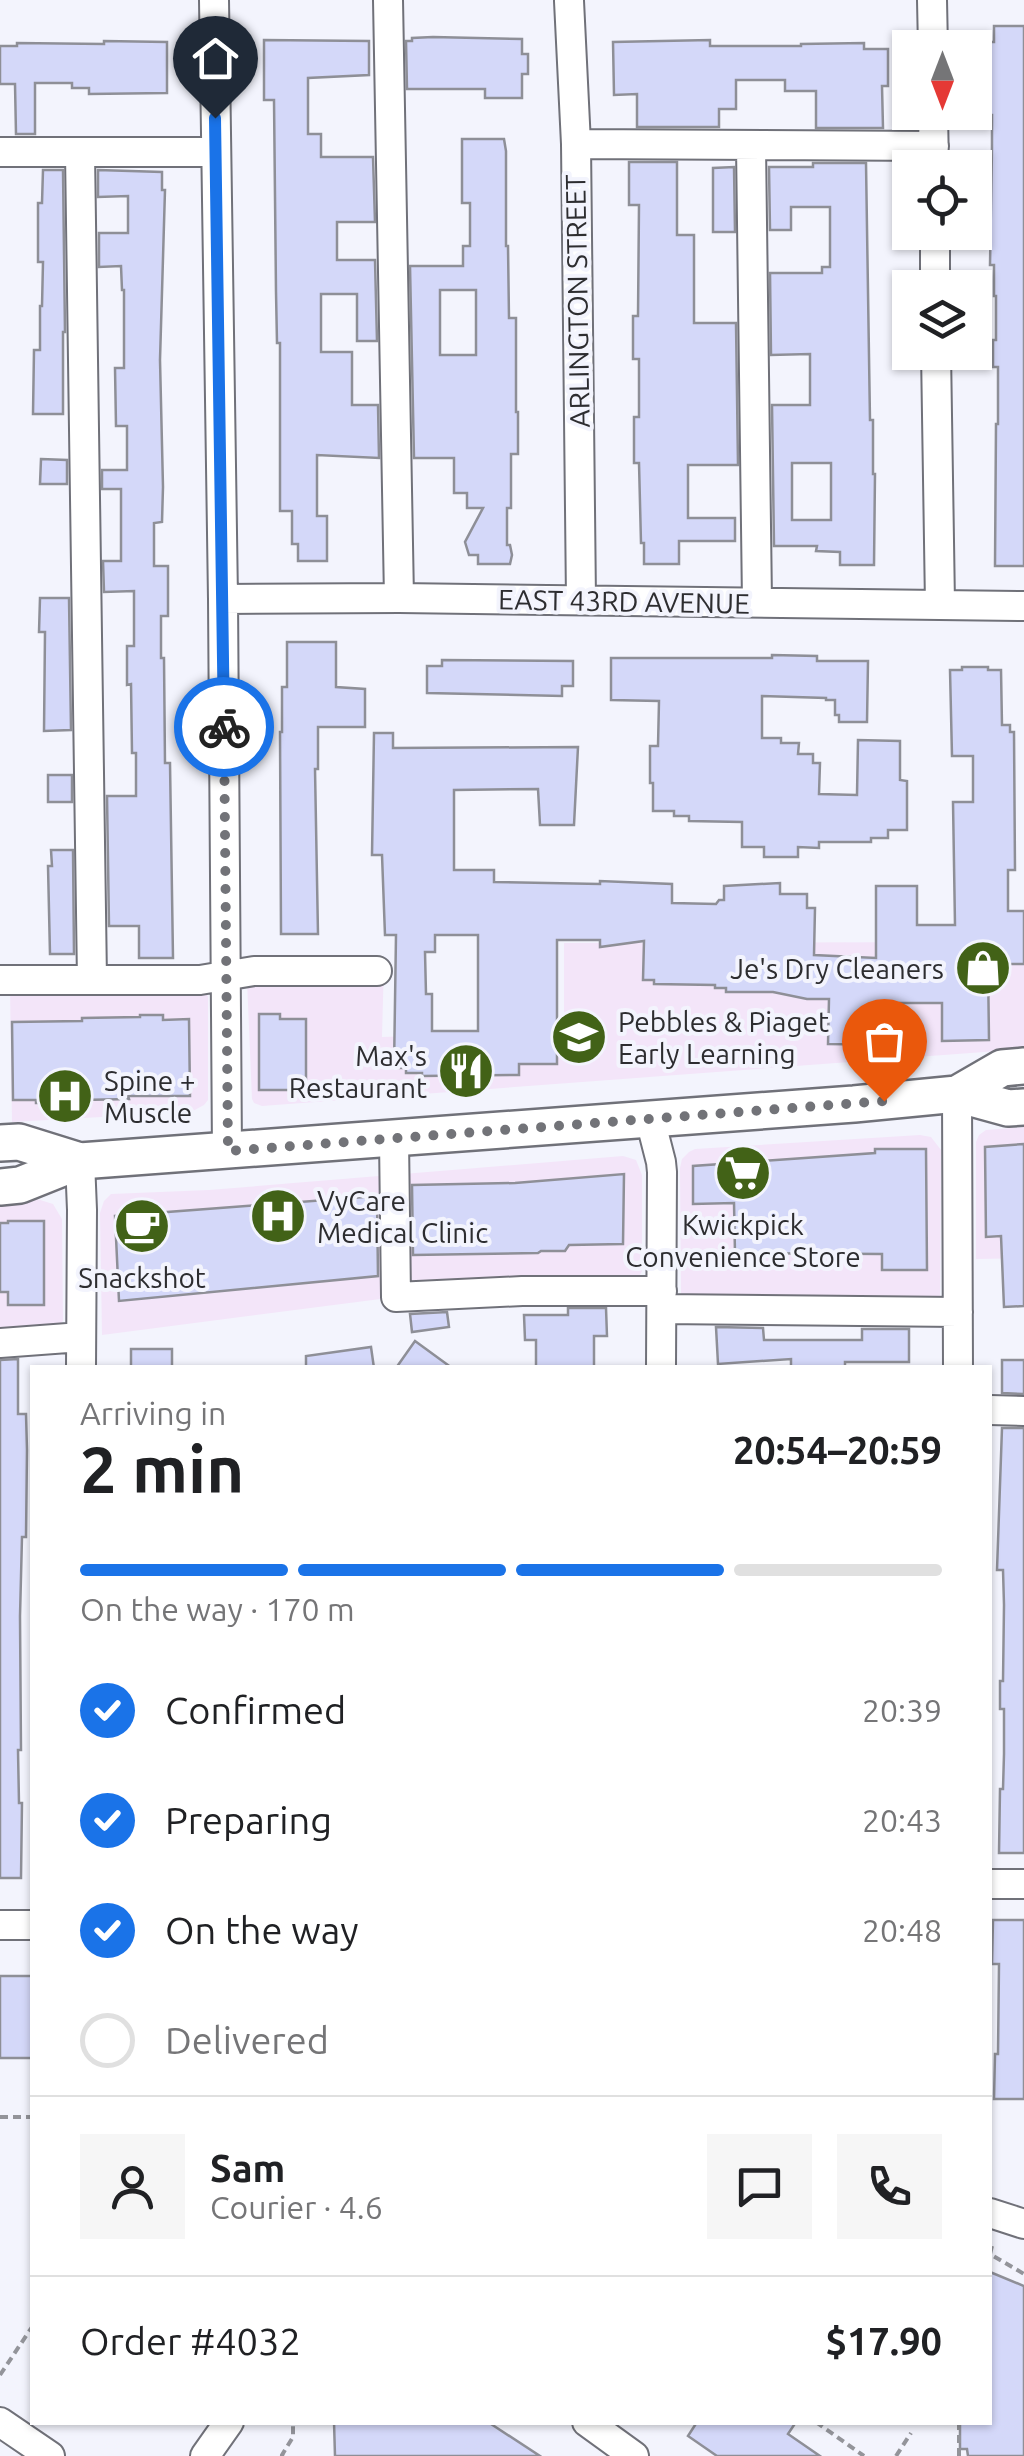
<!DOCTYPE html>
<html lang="en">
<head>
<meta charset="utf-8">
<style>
	:root { --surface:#fff; --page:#f6f6f6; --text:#202124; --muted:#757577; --line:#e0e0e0; --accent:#1a73e8 }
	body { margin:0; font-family:Ubuntu,sans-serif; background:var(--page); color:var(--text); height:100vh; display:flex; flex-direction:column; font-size:38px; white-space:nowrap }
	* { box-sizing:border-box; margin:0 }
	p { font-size:32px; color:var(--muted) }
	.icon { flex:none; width:55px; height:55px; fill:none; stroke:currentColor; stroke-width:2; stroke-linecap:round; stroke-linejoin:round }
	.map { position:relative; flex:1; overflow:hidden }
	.panel { position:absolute; left:30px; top:1365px; width:962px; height:1060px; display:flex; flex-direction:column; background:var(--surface); border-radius:0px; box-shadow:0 2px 8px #0004 }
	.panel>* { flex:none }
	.needle { width:65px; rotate:180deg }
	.controls { position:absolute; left:892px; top:30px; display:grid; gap:20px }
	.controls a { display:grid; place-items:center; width:100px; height:100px; border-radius:0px; background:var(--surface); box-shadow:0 2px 8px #0004; font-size:50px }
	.pin { position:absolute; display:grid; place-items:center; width:85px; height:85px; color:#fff; margin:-102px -42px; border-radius:50% 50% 50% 0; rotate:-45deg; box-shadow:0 0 10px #0007 }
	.pin .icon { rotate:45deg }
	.courier { position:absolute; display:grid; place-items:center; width:100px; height:100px; margin:-50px; border:8px solid #1a73e8; border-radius:50%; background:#fff; color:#222; box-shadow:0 2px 12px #0007 }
	.summary em { font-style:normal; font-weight:700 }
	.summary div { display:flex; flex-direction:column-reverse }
	.summary { display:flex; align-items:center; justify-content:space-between; height:170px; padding:0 50px }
	h1 { font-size:65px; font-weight:700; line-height:75px }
	.bar { display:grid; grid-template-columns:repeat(4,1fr); gap:15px 10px; align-content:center; height:120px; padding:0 50px }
	.bar i { height:12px; border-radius:8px; background:var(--line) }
	.bar .selected { background:var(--accent) }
	.bar p { grid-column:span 4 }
	.line { display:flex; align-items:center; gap:25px; padding:0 50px; border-top:2px solid var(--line) }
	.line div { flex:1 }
	.round { display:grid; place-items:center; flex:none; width:105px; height:105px; border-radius:0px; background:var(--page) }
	ol { padding:0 50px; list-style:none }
	li { display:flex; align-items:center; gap:30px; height:110px }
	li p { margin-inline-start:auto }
	li .icon { padding:10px; border-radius:50%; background:var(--accent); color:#fff; stroke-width:4 }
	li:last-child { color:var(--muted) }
	li i { width:55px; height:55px; border:5px solid var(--line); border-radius:50% }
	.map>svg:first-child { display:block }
	.commercial { fill:#f3e5f9 }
	.building { fill:#d4d8f9; stroke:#8e8f97; stroke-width:2.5; fill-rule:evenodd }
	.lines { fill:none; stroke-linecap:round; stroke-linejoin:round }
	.minor-casing { stroke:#707179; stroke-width:32 }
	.major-casing { stroke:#707179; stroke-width:40 }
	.path { stroke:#93949a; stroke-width:4; stroke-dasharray:8 5; stroke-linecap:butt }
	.minor { stroke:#fff; stroke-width:28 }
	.major { stroke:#fff; stroke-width:35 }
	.done { stroke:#727378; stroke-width:10; stroke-dasharray:0 18 }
	.route { stroke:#1a73e8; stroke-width:12 }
	.labels { text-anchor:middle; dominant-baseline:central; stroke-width:8; stroke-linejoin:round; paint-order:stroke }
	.street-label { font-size:28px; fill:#2d2d30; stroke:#f3f4fd }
	.poi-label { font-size:28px; fill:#2d2d30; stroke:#f3f4fd; text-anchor:start }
</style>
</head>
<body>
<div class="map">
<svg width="1024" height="2456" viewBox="0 0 1024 2456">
	<rect width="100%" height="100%" fill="#f3f4fd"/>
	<path class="commercial" d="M1024 942V1049L262 1106 254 1103 252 1099 246 957 384 962 382 1037 564 1031V943Z
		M10 986 204 993 208 996V1100L204 1105 191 1112 12 1122Z
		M1024 1127V1258L976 1259V1142L979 1135 986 1130Z
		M920 1135 931 1137 941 1150 940 1299 683 1297 681 1294 680 1168 682 1159 689 1152 695 1149Z
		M623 1156 636 1160 642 1175V1271L639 1277 631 1282 396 1297 102 1335 100 1213 104 1201 111 1194 209 1190Z
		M37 1199 53 1204 62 1219 63 1321 59 1325 0 1333V1202Z"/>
	<path class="building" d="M994 26H1024V566H995L996 424H998V367H993V340H996V296H994V265H990L992 147V115H990V42H994Z
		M433 37 522 39V54H528V74H522V98H485V89H407L406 41H412V38Z
		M264 40 369 41V75L308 78V134H321V157H373L375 222H337V260H375L377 341H357V294H321V352H352V405H378L379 458 317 455V516H327V561H298V544H292V511H280V343H277L276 292 274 100H264Z
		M710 40V46H801V44L864 43V49H888V86H882L883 128H816V91H785V80H736V109H719V127H637V94L614 95 613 42Z
		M104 41 167 42V93L89 94V88H72V83H35V134H16L15 84H0V46H17V43L104 44Z
		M462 139H504L506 151V246H508L509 318H516V412H518V454H511V508H507V545H510L512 555 510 564H478V555H469L465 542 483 508H467V493H454V458H414L410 266H463V246H470V203H462ZM440 290H476V355H440Z
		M629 162H677V235H694V323H736L738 465H688V518H735V541H679V564H644V543H641L639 463H634V417H639V359H633V316H638L639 205H629Z
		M813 163H866L870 420H873V474H875L874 565H840V552L816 551 817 546H774L772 405H810V354L771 355 770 273H822V267H830V207H791V230H770L769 167H813ZM792 463H831V520H792Z
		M734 167 735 232H713V168Z
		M43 170H63L65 332H63V414H33L34 350H40V306H42L43 262H38V203H42Z
		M98 170 162 172V190H165L160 360 163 487 162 522 154 523V566H168V616H161V658H164L165 763H170L173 958H139V926H109L107 796H136V753H132L131 684 127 685V646H134V591L104 592 103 561H121V489H102V470H127V426H116L115 368H124V290H122L121 266 99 267V233H128V196L98 197Z
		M41 459 67 460V484H40Z
		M40 598H69L71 730 44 731 45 632H39Z
		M287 642H336V687L365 689V727H318V769H315L318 934H281L280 732H282V687H287Z
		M772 655 817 656V661H868L867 722H839V715H835V700H826V698L762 696V738H781V743H799L798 754H813V763H820L819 794 857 795 858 740 900 741V780L907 781V830H888V838H871V842H819V848L798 847V857H764V847H742V822L689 821V816H674V811H653V783H650V746H658L659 701 611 700V658H772Z
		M442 660 573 661V686H562V696L427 693V666H442Z
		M962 667H988V670H1001L1002 725H1010V732H1014L1015 870H1008V911H1024V964H988L989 1040 942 1041V1003H900L899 1045 828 1044 829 999H807L773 992H726V988H715V985L654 984V980H643L644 941 600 947V940H557V1064H519V1075L422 1076V1073H406V1068H394L396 935H385L382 855H372L374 733H393V748L578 747 574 825H540L538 789 454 790V870H494V882L600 884V881L672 884V903L716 904 719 900H724V886L780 883V894H807V908H815L814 955 876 958V886H917V925H955L953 802H973V756H952L950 670H962ZM435 935H478V1031H432V994H426L425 952H435Z
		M48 775H72V802H48Z
		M51 850H73L74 954H50L48 866H52Z
		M259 1014H280V1019H306V1090H259Z
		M140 1015H163V1020L189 1019 190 1096H128L129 1099 82 1100V1103H36V1100H13L12 1022 82 1021V1018L140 1017Z
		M1024 1144V1306L1004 1307 1001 1236 986 1237 985 1147Z
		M875 1149H926L927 1270H882V1254L735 1253 734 1203 693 1204V1166L875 1153Z
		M624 1174 623 1244 569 1245 565 1251H541L538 1253 413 1255 412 1185 515 1183Z
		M377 1196 378 1276 119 1301 115 1216Z
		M8 1221H44V1305H8V1292H0V1223H8Z
		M568 1308H606L607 1336H594V1368H536V1340H525L524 1315H568Z
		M447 1312 449 1327 412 1332 410 1314Z
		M716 1327 763 1328 764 1340H862V1329H909V1362H845V1368H791V1359L718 1364Z
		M415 1341 452 1368H396Z
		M371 1347 374 1368H306V1356Z
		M131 1349H172V1368H131Z
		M18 1359V1414H26L27 1450 26 1537H22L20 1616 21 1750H18L19 1803H22L21 1878H0V1360Z
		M1002 1360H1024V1394L1002 1393Z
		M1002 1428H1024V1853H999L1000 1789H1003L1004 1754V1709H1000V1681H1003L1004 1605 1003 1570H997Z
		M993 1920H1024V2099H994L995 2054H998L999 1964H992Z
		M0 1976H32V2058H0Z
		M990 2272 1024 2286V2456H968L967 2449H960V2422H990Z
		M334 2422H488L540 2456H335Z
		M697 2422H796L788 2434 820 2456H717L688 2436Z"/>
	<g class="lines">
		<g class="minor-casing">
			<path id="minor" d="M214 0 223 599 227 1151
				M388 0 399 598
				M932 0 933 48
				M569 1 576 144 581 600
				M933 112 934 168
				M576 144 934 146
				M751 146 757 602
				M0 152H216
				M80 153 92 980
				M935 232V288
				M936 352 940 604
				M223 599 399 598 1024 606
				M0 980H200L254 971H377
				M957 1094 958 1368
				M650 1119 661 1162 662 1172 661 1368
				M394 1139 396 1297 522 1291H662
				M80 1161 82 1210 81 1368
				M662 1309 958 1312
				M0 1343 81 1337
				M990 1410 1024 1411
				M990 1884H1024
				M0 1925H32
				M990 2213 1024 2224
				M0 2422 50 2456
				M587 2422 634 2456
				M205 2456 229 2422"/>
		</g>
		<g class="major-casing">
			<path id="major" d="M957 1094 1002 1068 1024 1066
				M0 1143 19 1142 80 1161
				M0 1187 20 1185 80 1161 854 1104 957 1094 1008 1108 1024 1107"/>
		</g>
		<path class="path" d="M0 2117H32
			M992 2246 990 2254 1024 2274
			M0 2375 32 2327
			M816 2422 864 2456
			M959 2422V2456
			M284 2456 282 2455 293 2437V2422
			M896 2456 911 2433"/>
		<use href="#minor" class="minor"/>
		<use href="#major" class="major"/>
	</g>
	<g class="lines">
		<path class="done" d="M224 727 228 1151 884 1101"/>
		<path class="route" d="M215 118 224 727"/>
	</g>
	<defs>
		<g id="shop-disc" transform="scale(2.875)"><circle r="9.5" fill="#426217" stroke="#f3f4fd"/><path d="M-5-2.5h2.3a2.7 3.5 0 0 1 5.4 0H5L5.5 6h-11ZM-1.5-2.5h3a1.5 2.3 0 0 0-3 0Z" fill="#fff"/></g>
		<g id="school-disc" transform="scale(2.875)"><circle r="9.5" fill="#426217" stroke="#f3f4fd"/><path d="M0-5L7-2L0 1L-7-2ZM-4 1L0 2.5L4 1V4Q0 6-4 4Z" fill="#fff"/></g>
		<g id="restaurant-disc" transform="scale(2.875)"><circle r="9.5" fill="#426217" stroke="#f3f4fd"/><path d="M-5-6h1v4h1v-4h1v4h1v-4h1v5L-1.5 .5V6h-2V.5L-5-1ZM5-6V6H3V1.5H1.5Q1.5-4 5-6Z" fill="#fff"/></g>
		<g id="hospital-disc" transform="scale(2.875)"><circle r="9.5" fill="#426217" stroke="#f3f4fd"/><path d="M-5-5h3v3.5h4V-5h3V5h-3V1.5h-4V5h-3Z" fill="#fff"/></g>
		<g id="supermarket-disc" transform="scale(2.875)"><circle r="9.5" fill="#426217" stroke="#f3f4fd"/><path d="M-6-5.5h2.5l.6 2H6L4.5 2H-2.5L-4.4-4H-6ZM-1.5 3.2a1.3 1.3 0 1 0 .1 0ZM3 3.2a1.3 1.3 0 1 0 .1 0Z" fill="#fff"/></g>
		<g id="cafe-disc" transform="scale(2.875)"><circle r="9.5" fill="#426217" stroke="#f3f4fd"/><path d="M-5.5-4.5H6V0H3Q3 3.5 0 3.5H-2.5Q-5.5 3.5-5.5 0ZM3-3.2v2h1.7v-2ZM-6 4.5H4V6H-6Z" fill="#fff"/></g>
	</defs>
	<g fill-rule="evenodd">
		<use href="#shop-disc" x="983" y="968"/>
		<use href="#school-disc" x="579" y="1037"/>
		<use href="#restaurant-disc" x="466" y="1071"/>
		<use href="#hospital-disc" x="65" y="1096"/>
		<use href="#supermarket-disc" x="743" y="1173"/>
		<use href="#hospital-disc" x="278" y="1216"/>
		<use href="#cafe-disc" x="142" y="1226"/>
	</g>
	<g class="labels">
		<g class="street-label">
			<text transform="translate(577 301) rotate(-91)">ARLINGTON STREET</text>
			<text transform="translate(624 601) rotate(1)">EAST 43RD AVENUE</text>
		</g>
		<g class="poi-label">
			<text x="944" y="968" text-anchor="end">Je's Dry Cleaners</text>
			<text x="618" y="1021">Pebbles &amp; Piaget<tspan x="618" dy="32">Early Learning</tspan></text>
			<text x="427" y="1055" text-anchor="end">Max's<tspan x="427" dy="32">Restaurant</tspan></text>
			<text x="104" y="1080">Spine +<tspan x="104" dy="32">Muscle</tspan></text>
			<text x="317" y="1200">VyCare<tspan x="317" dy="32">Medical Clinic</tspan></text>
			<text x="743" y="1224" text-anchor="middle">Kwickpick<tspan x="743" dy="32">Convenience Store</tspan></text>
			<text x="142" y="1277" text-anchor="middle">Snackshot</text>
		</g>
	</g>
</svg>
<div class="controls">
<a><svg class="needle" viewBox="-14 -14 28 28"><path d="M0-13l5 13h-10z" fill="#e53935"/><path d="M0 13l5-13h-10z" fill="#757577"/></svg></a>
<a><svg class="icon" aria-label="locate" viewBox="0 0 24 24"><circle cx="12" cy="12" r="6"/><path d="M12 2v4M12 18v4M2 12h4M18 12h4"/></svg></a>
<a><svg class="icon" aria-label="layers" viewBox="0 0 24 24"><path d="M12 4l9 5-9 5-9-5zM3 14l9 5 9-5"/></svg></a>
</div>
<div class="pin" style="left:884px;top:1101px;background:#ea580c"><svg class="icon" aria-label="bag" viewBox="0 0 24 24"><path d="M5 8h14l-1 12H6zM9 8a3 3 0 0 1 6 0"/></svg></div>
<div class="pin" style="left:215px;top:118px;background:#1f2937"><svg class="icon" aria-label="home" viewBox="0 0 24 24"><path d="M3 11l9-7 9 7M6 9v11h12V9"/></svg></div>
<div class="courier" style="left:224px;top:727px"><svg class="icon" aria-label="bike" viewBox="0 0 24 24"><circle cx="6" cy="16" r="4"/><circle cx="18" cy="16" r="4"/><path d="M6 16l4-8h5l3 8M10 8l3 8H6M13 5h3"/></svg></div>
<section class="panel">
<div class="summary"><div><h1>2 min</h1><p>Arriving in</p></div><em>20:54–20:59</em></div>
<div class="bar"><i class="selected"></i><i class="selected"></i><i class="selected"></i><i></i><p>On the way · 170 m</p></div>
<ol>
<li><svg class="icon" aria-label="check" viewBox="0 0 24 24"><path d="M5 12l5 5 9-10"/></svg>Confirmed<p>20:39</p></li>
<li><svg class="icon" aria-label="check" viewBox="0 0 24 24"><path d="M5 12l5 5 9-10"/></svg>Preparing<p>20:43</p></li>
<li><svg class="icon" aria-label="check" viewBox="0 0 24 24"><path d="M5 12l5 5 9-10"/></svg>On the way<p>20:48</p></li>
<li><i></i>Delivered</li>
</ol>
<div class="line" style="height:180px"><a class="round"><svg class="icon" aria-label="person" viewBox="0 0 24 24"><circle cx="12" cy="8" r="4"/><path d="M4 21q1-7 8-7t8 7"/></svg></a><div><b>Sam</b><p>Courier · 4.6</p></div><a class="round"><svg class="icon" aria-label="chat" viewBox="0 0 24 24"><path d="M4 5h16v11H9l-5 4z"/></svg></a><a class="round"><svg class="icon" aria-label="phone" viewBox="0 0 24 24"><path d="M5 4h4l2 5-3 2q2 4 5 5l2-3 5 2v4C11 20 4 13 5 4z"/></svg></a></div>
<div class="line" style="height:130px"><div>Order #4032</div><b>$17.90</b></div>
</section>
</div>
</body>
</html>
